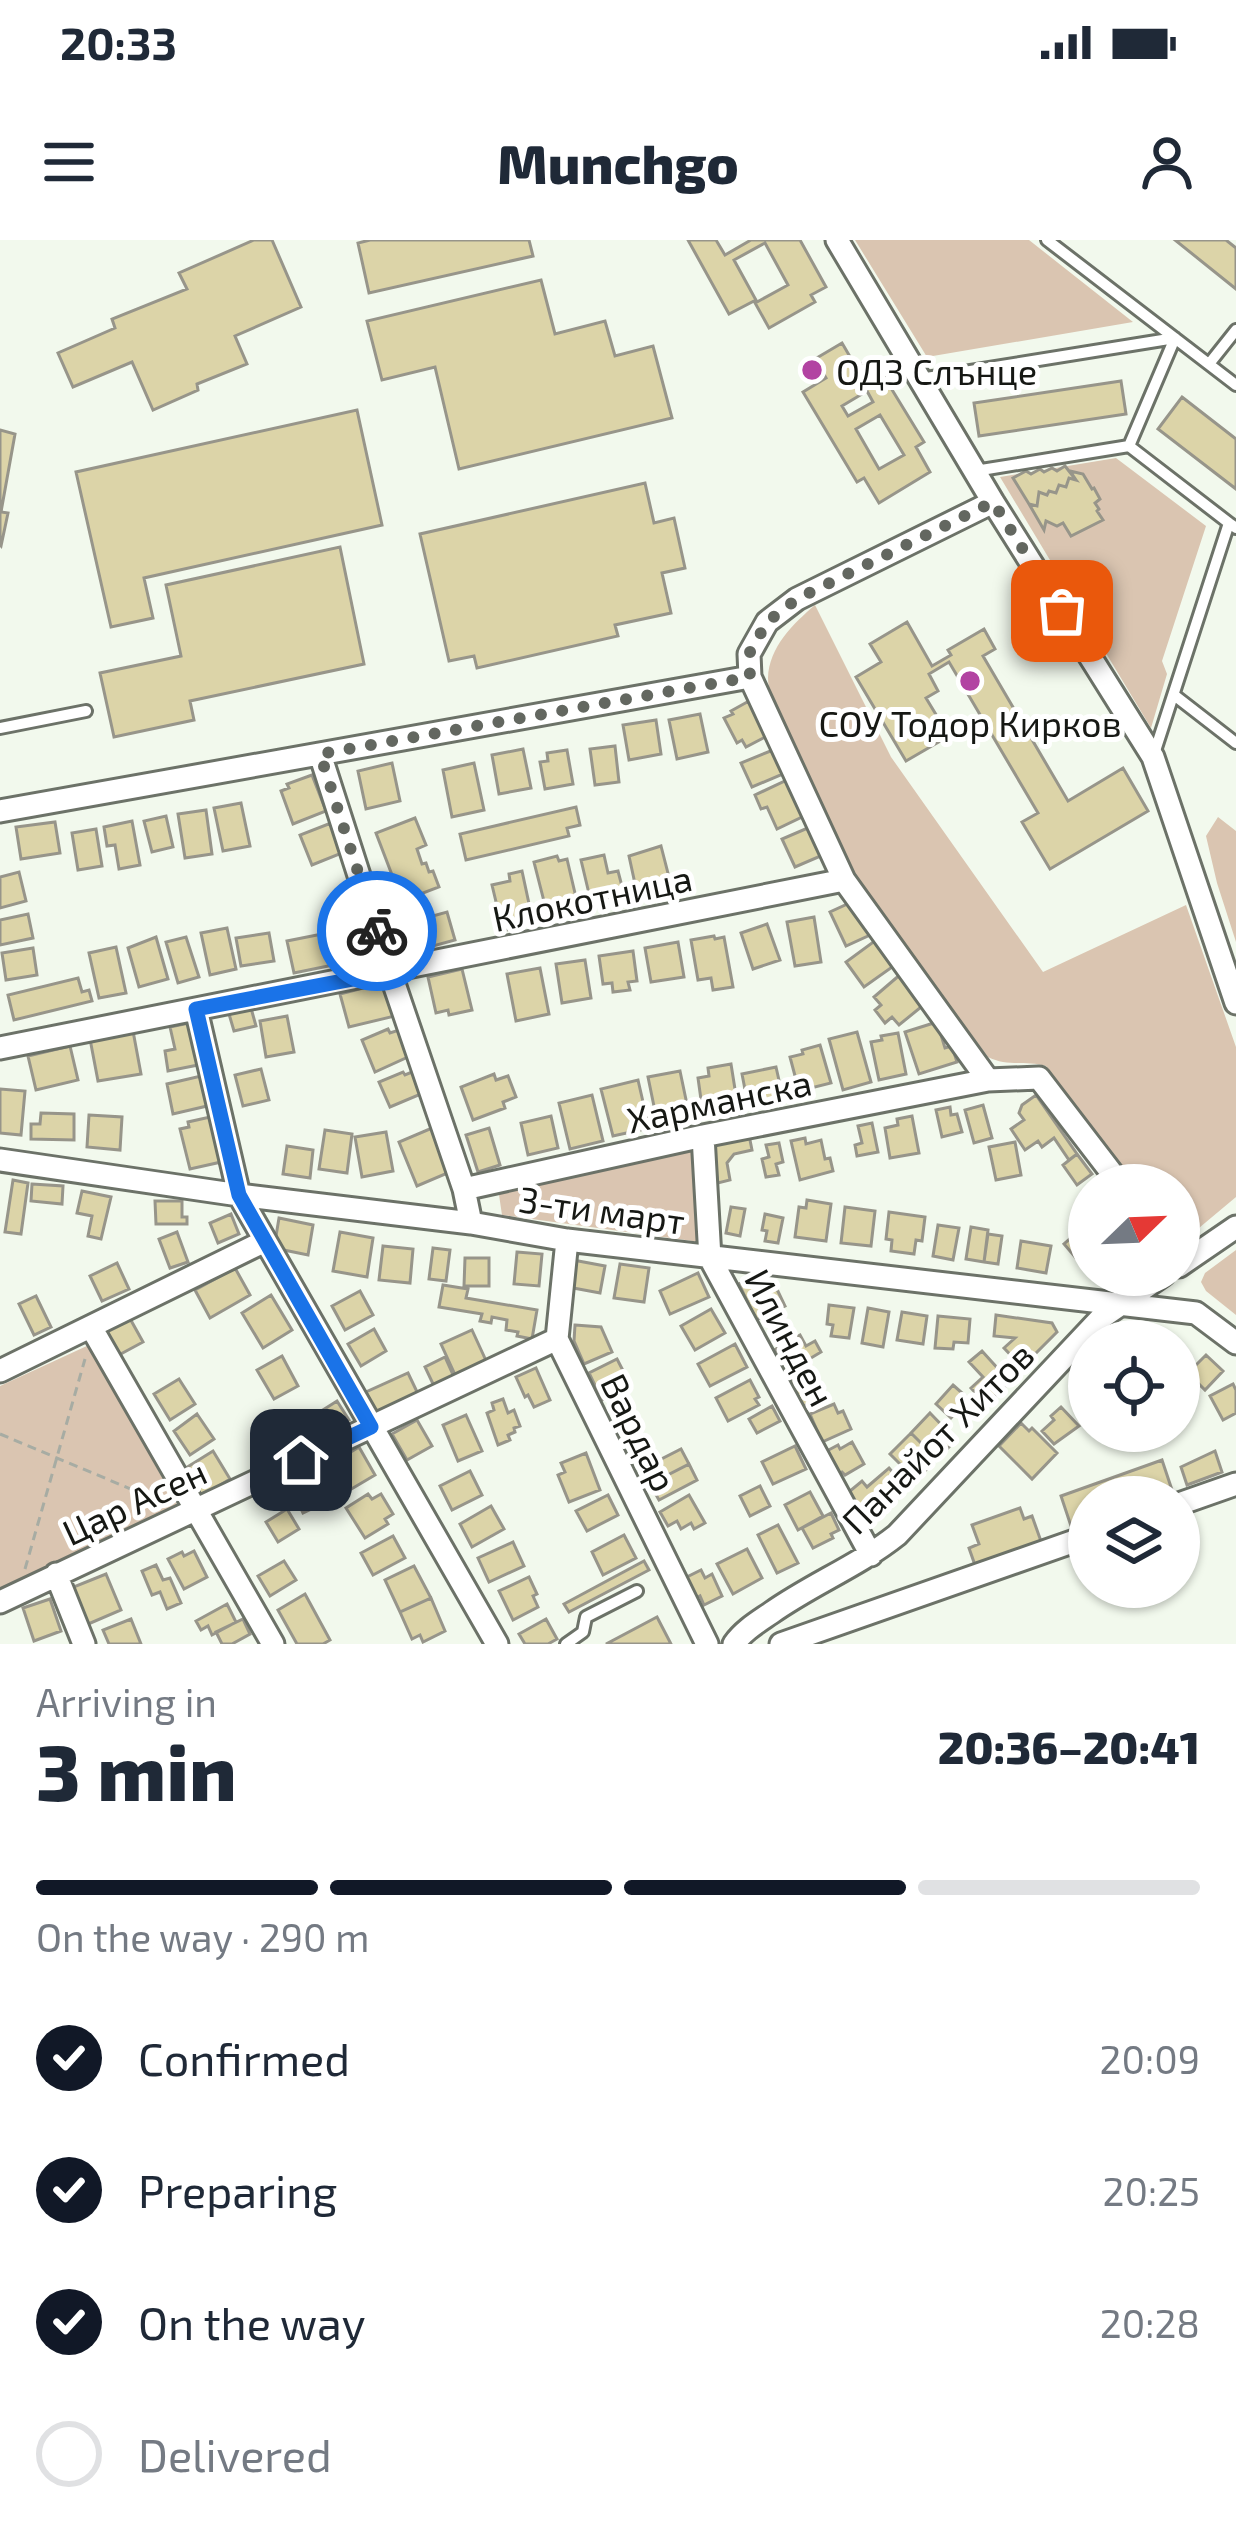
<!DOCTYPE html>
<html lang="en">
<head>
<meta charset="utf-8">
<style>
	:root { --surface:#fff; --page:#f2f2f3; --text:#1f2937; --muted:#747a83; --line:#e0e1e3; --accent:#111827 }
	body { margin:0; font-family:"Exo 2",sans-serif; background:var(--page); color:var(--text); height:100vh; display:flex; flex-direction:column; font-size:45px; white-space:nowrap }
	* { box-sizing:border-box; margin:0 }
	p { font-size:39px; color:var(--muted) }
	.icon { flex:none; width:66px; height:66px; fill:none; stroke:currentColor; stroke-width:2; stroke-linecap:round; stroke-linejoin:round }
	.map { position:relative; height:1404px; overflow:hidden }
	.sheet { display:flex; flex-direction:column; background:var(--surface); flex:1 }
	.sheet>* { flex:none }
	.needle { width:78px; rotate:67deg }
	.fabs { position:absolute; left:1068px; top:924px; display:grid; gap:24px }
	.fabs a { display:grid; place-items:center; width:132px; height:132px; border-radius:50%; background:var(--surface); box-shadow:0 3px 9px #0004; font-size:60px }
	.pin { position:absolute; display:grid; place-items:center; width:102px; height:102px; color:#fff; margin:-51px; border-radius:24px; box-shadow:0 6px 18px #0006 }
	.courier { position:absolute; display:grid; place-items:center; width:120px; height:120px; margin:-60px; border:9px solid #1a73e8; border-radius:50%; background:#fff; color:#222; box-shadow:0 3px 15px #0007 }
	.summary em { font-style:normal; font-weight:800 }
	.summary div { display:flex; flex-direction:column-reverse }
	.summary { display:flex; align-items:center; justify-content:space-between; height:204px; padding:0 36px }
	h1 { font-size:78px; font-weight:800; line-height:90px }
	.bar { display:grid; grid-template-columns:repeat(4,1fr); gap:18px 12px; align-content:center; height:144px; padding:0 36px }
	.bar i { height:15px; border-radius:9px; background:var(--line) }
	.bar .selected { background:var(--accent) }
	.bar p { grid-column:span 4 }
	ol { padding:0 36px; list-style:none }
	li { display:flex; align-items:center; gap:36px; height:132px }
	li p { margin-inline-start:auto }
	li .icon { padding:12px; border-radius:50%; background:var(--accent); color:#fff; stroke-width:4 }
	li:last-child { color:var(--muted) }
	li i { width:66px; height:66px; border:6px solid var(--line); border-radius:50% }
	.status { display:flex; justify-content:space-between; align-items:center; height:84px; padding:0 60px; background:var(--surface); direction:ltr }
	.status svg { height:33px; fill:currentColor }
	header { display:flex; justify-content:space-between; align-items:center; height:156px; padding:0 36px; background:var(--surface); font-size:54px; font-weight:800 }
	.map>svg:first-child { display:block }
	.green { fill:#dac5b1 }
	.building { fill:#dcd4a8; stroke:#97958a; stroke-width:3; fill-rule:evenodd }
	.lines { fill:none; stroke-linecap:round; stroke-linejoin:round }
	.lane-casing { stroke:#6c7268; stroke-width:16 }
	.street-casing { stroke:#6c7268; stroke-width:27 }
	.path { stroke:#a7aca3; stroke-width:3; stroke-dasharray:9 6; stroke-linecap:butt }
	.lane { stroke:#fff; stroke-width:10 }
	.street { stroke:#fff; stroke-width:21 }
	.done { stroke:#636760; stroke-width:12; stroke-dasharray:0 21.6 }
	.route { stroke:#1a73e8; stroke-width:15 }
	.poi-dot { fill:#b243a2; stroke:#fff; stroke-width:4.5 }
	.labels { text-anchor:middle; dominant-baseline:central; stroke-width:10; stroke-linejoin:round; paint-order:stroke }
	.poi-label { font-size:36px; fill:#161814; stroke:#fff; text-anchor:start }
	.street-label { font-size:36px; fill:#161814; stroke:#fff }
</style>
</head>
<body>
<div class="status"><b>20:33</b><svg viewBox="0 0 49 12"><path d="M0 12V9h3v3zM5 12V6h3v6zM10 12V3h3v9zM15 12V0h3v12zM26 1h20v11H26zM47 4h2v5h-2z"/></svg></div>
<header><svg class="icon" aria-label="menu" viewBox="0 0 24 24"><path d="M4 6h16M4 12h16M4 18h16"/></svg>Munchgo<svg class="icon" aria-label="person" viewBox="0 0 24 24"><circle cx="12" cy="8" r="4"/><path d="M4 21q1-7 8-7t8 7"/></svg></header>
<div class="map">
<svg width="1236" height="1404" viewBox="0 0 1236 1404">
	<rect width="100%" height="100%" fill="#f2f9ed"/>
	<path class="green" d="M855 0H1029L1133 82 927 117Z
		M1116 218 1206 286 1162 421 1167 434 1151 488 1000 237Z
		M815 365 891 517 1043 732 1186 665 1236 807V957L1181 1003 1179 1000V945H1137L1046 826C1026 820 1007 827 988 817L852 635 773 468C772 459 768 448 768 438 769 407 793 384 815 365Z
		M1218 577 1236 591V702L1217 643 1206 596Z
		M694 907 700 1002 502 975 498 948Z
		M1236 1010V1075L1206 1051 1201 1042 1205 1033Z
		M89 1105 180 1270 0 1359V1146Z"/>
	<path class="building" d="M254 0H272L301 67 235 96 247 124 197 144 198 150 153 170 132 122 73 147 58 113 115 88 112 79 187 49 179 33Z
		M370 0H529L533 16 369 53 358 3Z
		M688 0H716L725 15 751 0H800L826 47 811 55 815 62 769 88 754 61 729 74ZM765 3 788 45 757 62 734 20Z
		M1175 0H1226L1236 8V49Z
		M541 40 555 94 605 81 615 116 653 106 672 178 459 229 435 127 382 140 367 81Z
		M842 103 856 127 872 117 924 202 916 207 930 232 879 263 864 238 857 242 803 152 826 138 815 119ZM867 151 873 162 848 176 842 166ZM880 175 904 215 879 229 856 189Z
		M1121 141 1126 174 979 196 974 163Z
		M1182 157 1236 199V249L1158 189Z
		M357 170 382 285 144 338 153 378 111 387 76 232Z
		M0 190 15 194 1 272 8 273 1 306 0 305Z
		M1065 226 1076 240 1069 238 1066 247 1059 245 1056 253 1049 251 1047 255 1039 252 1037 266 1029 264 1013 238 1026 231 1031 234 1040 229 1044 232 1052 228 1057 231Z
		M1070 231 1083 234 1092 249 1094 248 1100 259 1095 263 1099 269 1097 271 1103 280 1071 296 1063 283 1057 286 1046 281 1044 290 1029 264 1037 266 1039 252 1047 255 1049 251 1056 253 1059 245 1066 247 1069 238 1076 240Z
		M645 243 654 283 674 278 685 328 662 333 671 373 615 385 618 396 477 428 474 416 449 421 420 294Z
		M340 307 364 424 190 461 194 480 114 497 100 433 181 416 166 345Z
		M1093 347 1103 364 1088 373 1078 356Z
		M907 382 932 426 951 415 948 410 984 389 995 409 983 416 1068 561 1123 528 1148 571 1050 629 1022 582 1038 573 949 422 929 434 938 451 926 458 949 496 906 521 856 437 881 422 870 404Z
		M749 461 767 496 746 507 742 500 737 503 724 478 733 474 731 471Z
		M700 474 708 512 677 519 669 480Z
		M656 480 661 514 629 520 623 485Z
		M615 506 619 542 595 545 590 509Z
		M523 509 531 548 499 554 492 515Z
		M567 510 573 544 545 549 540 522 548 521 547 513Z
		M773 510 783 534 752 547 741 523Z
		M392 523 400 561 366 569 358 531Z
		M474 523 484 570 452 577 443 530Z
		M312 535 326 571 293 584 281 551 289 548 287 544Z
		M787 540 804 576 777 589 767 567 761 569 755 555Z
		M241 563 250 606 223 611 214 568Z
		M576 567 580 585 567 588 569 596 466 620 460 594Z
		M206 570 212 614 185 618 178 574Z
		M166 576 173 607 152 612 144 581Z
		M415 578 426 605 417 609 422 624 426 623 429 632 433 631 439 647 402 661 376 593Z
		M132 581 140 625 119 629 115 605 107 606 104 587Z
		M55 582 60 613 21 619 16 587Z
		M331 583 342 613 312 625 300 595Z
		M810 587 823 615 795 627 782 599Z
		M96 589 102 626 78 630 72 593Z
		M661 606 671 645 637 653 629 616Z
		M604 615 608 633 618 631 624 654 591 662 581 620Z
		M557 616 559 621 567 619 578 666 547 673 534 622Z
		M522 631 531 673 519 675 522 686 503 691 492 645 510 641 509 634Z
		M19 632 26 661 0 668V637Z
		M854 661 870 695 846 706 830 672Z
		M429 665 433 676 447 672 455 700 404 714 393 675Z
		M28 674 33 698 0 705V680Z
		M363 676 378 715 349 726 338 698 346 695 342 684Z
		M814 677 821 722 795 726 787 682Z
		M767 684 780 720 753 729 741 693Z
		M227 688 236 729 210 735 201 693Z
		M269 693 274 721 241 726 236 698Z
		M327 693 333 725 294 733 287 701Z
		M714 696 715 699 724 697 733 747 713 750 711 738 698 740 691 700Z
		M156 697 168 739 139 747 128 708Z
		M186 697 199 737 178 743 166 702Z
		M876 700 895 725 864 747 846 722Z
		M678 702 684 737 651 742 645 708Z
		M116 707 126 753 99 758 89 713Z
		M33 708 37 735 6 740 2 713Z
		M633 711 637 741 628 742 630 750 613 752 612 743 603 744 599 716Z
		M585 720 591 758 562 763 556 724Z
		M540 728 549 774 516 781 507 734Z
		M462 729 472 770 449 775 448 770 436 773 428 737Z
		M902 733 926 763 899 785 892 777 885 783 875 770 881 765 874 757Z
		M78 738 82 752 89 750 92 761 14 780 8 755Z
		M386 742 395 776 349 787 340 754Z
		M251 768 256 786 234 791 229 774Z
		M287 776 294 812 266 817 260 781Z
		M937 782 945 808 952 806 957 822 919 834 905 792Z
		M189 783 198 825 168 831 165 811 175 809 170 787Z
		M388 789 390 793 399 790 410 816 375 832 362 800Z
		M133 791 141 834 98 841 90 799Z
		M857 792 871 842 843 850 829 799Z
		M898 793 906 834 879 840 871 802 882 800 881 796Z
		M820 805 831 843 799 851 790 817 803 814 802 810Z
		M70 806 78 840 36 850 28 816Z
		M731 824 738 868 703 874 698 838 709 836 708 828Z
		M776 827 783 858 748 865 742 834Z
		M261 829 269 860 243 866 235 835Z
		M680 831 689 874 657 881 648 837Z
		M403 832 405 835 412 832 421 854 390 867 379 842Z
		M494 834 496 840 508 836 516 857 503 862 505 868 473 880 461 847Z
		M201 836 207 866 173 874 167 844Z
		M638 840 649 888 613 896 601 849Z
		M0 849 25 851 21 895 0 893Z
		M592 855 603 901 570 909 559 863Z
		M1036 855 1077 914 1069 920 1054 898 1042 907 1038 901 1025 910 1011 889 1024 880 1019 873 1022 865Z
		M983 865 992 898 974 903 965 870Z
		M950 867 951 875 957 874 962 892 942 897 936 870Z
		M41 873 74 874V900L31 899V884H40Z
		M89 875 122 877 120 910 87 907Z
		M551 876 558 908 528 915 521 883Z
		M912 876 919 913 890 918 885 888 898 885 897 879Z
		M210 877 221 922 190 929 180 889 189 887 188 882Z
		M872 883 878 912 857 916 855 905 862 903 858 886Z
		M432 888 450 932 417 946 399 902Z
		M489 888 500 925 478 932 466 895Z
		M325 890 352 894 347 933 319 929Z
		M386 892 393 931 362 937 355 897Z
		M749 895 752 910 734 914 727 923 730 940 718 943 712 909 717 902Z
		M805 898 806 904 821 900 825 919 830 918 833 931 800 940 791 901Z
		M1015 902 1021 935 996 940 989 907Z
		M779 903 783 922 776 924 779 935 766 937 762 919 769 917 766 905Z
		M287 906 313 910 310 938 283 934Z
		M1077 914 1092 934 1077 945 1063 925Z
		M13 940 28 943 21 994 5 992Z
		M32 944 63 946 62 964 31 961Z
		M82 951 111 957 101 999 88 996 92 976 77 973Z
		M807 960 831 964 826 1001 795 997 799 967 806 968Z
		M155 961H182V977H187V984H156Z
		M731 967 745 969 740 996 726 993Z
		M845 967 875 971 871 1006 841 1003Z
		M889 972 925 977 922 1001 916 1000 914 1014 891 1011 892 1000 886 999Z
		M231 974 239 994 218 1003 210 983Z
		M765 974 783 978 778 1003 765 1001 767 991 762 990Z
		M279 978 313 985 308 1015 274 1008Z
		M938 985 959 988 953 1020 933 1016Z
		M971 987 988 990 984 1022 966 1019Z
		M1089 988V1029L1087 1031 1064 1004 1081 989 1084 992Z
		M177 992 188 1022 170 1028 159 999Z
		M340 992 373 998 367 1037 333 1031Z
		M988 994 1002 996 998 1024 984 1022Z
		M1021 1001 1051 1006 1046 1033 1017 1028Z
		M383 1006 413 1009 410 1043 379 1040Z
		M433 1008 450 1010 446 1041 429 1039Z
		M517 1012 542 1014 539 1046 514 1044Z
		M465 1018H489V1046H464Z
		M573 1020 605 1026 600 1053 568 1047Z
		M117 1023 129 1049 102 1061 90 1036Z
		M620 1024 649 1028 644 1062 614 1058Z
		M235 1028 250 1055 210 1078 195 1050Z
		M698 1033 709 1057 670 1074 660 1051Z
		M747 1040 774 1043 785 1066 756 1080 739 1044Z
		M443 1045 468 1049 466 1058 537 1070 532 1099 517 1096 518 1092 506 1090 507 1080 492 1077 491 1083 480 1081 482 1074 439 1067Z
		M360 1051 373 1075 345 1090 332 1066Z
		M271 1055 292 1090 263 1108 242 1073Z
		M36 1056 51 1087 34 1095 19 1064Z
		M829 1065 854 1068 849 1098 831 1096 833 1085 827 1084Z
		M868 1068 889 1072 883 1107 862 1103Z
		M711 1069 725 1093 695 1110 681 1086Z
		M902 1072 927 1076 923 1104 897 1100Z
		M128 1075 143 1102 117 1116 102 1089Z
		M996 1075 1052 1083 1057 1092 1022 1127 1004 1108 1015 1098 994 1096Z
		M938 1076 970 1079 968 1103 954 1102 953 1109 935 1108Z
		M575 1085 601 1087 612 1112 584 1124 574 1101Z
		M374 1089 386 1111 361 1126 348 1104Z
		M472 1090 488 1125 457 1139 441 1104Z
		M800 1095 806 1106 815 1101 821 1112 796 1127 791 1117 783 1121 776 1109Z
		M735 1104 747 1127 710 1146 698 1124Z
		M982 1111 1010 1142 986 1164 971 1148 983 1137 969 1122Z
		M1206 1115 1223 1131 1205 1150 1188 1133Z
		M282 1116 298 1146 274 1159 257 1130Z
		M445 1117 454 1137 434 1146 425 1127Z
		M617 1119 631 1146 602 1160 589 1133Z
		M536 1128 550 1160 534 1167 528 1155 525 1157 516 1137Z
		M805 1132 820 1157 801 1168 787 1143Z
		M408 1133 420 1158 378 1178 366 1152Z
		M179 1139 195 1164 170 1180 154 1154Z
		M750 1140 759 1157 755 1159 759 1165 728 1181 716 1158Z
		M1233 1144 1236 1150V1173L1223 1180 1210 1156Z
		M953 1145 969 1159 951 1178 936 1164Z
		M503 1159 508 1173 514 1170 520 1186 514 1188 515 1192 508 1195 510 1200 498 1205 487 1173 494 1170 492 1163Z
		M337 1161 349 1180 327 1194 315 1175Z
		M834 1164 838 1173 843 1171 851 1189 822 1202 810 1174Z
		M772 1166 780 1181 757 1193 749 1179Z
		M1061 1167 1079 1186 1054 1204 1042 1191 1054 1180 1051 1176Z
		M930 1173 956 1200 937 1219 911 1193Z
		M197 1174 214 1199 190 1215 174 1191Z
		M466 1175 482 1211 458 1221 443 1185Z
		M301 1180 309 1202 293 1208 290 1200 272 1207 267 1192Z
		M417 1180 432 1206 407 1220 392 1194Z
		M1021 1183 1029 1191 1032 1188 1057 1213 1032 1239 999 1206Z
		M911 1193 937 1219 916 1240 890 1214Z
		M852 1202 864 1224 845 1235 842 1232 836 1235 823 1213 838 1205 840 1209Z
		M795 1206 806 1229 773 1244 762 1222Z
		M359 1207 375 1235 348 1251 331 1224Z
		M681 1209 689 1224 650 1244 642 1229Z
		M213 1211 230 1239 198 1259 181 1231Z
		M1215 1211 1222 1232 1187 1245 1181 1227Z
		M586 1213 600 1250 569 1262 558 1235 565 1232 561 1223Z
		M1162 1220 1173 1253 1163 1257H1089V1283L1072 1289 1061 1256Z
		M689 1224 697 1240 659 1260 650 1244Z
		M889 1228 907 1249 868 1284 844 1256 862 1241 867 1247Z
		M470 1231 482 1255 452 1270 440 1246Z
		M319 1232 332 1259 303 1273 290 1245Z
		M760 1246 770 1266 750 1276 740 1256Z
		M810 1252 823 1276 798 1290 785 1265Z
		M368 1254 372 1259 381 1254 393 1274 385 1279 388 1284 365 1298 346 1268Z
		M608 1255 618 1275 587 1291 576 1271Z
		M689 1255 705 1283 694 1289 691 1283 681 1289 677 1281 668 1286 660 1272Z
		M491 1266 504 1289 472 1307 460 1284Z
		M1020 1268 1024 1279 1032 1276 1042 1304 976 1328 969 1308 979 1304 972 1285Z
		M287 1269 299 1289 278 1302 266 1282Z
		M831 1273 839 1290 831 1294 833 1298 813 1308 802 1288Z
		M778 1285 798 1323 777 1333 758 1295Z
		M624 1295 636 1318 603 1335 592 1312Z
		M393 1296 405 1318 373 1335 361 1313Z
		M513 1302 524 1326 489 1342 478 1318Z
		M747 1309 762 1338 733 1354 717 1324Z
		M194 1311 207 1337 184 1349 168 1319 182 1312 184 1316Z
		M284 1321 296 1340 270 1356 258 1336Z
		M644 1321 649 1330 569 1372 564 1364Z
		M156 1325 163 1340 170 1338 181 1363 167 1369 160 1352 152 1355 142 1331Z
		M414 1326 431 1358 400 1372 385 1340Z
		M701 1330 705 1338 712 1334 722 1356 704 1365 700 1356 693 1360 683 1339Z
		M106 1334 121 1370 86 1385 71 1348Z
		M529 1337 537 1354 533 1356 538 1367 513 1380 499 1351Z
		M305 1354 330 1400 323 1404H297L278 1370Z
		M431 1358 445 1391 423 1402 420 1395 412 1399 400 1372Z
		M50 1359 61 1391 34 1401 23 1368Z
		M227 1364 236 1382 212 1395 208 1386 201 1390 196 1381Z
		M657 1377 671 1404H606Z
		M131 1379 141 1404H109L103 1390Z
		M243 1379 250 1394 232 1404H222L216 1392Z
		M546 1379 557 1399 548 1404H525L519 1394Z"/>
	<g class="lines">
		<g class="lane-casing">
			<path id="lane" d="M1047 0 1236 145
				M1209 124 1236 90
				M920 139 1175 98
				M1129 206 1175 98
				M975 231 1129 206 1229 283
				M1174 455 1236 503
				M0 488 86 471
				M1154 514 1229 283 1236 288
				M566 1404 583 1392 586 1377 637 1351"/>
		</g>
		<g class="street-casing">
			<path id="street" d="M837 0 993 262 1153 517 1236 763
				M993 262 797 359 767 382 749 414 750 437 844 640 988 840 1039 838 1121 945
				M320 514 390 732 464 949 471 983
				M0 571 750 437
				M196 769 239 955 497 1404
				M0 808 844 640
				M703 896 710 1018 871 1315
				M0 920 239 955 471 983 567 1000 1196 1073 1236 1103
				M464 949 703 896 988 840
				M567 1000 557 1099 707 1404
				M1179 1026 1236 987
				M91 1087 273 1404
				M0 1131 265 1001
				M1179 1264 1236 1244
				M56 1334 84 1404
				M0 1362 557 1099
				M734 1404C744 1390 758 1382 771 1373 812 1344 858 1326 897 1295L1101 1078 1163 1035
				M781 1404 1089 1296"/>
		</g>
		<path class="path" d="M0 1194 164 1263
			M25 1329 85 1119"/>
		<use href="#lane" class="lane"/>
		<use href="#street" class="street"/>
	</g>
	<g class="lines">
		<path class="done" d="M377 691 320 514 750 437 749 414 767 382 797 359 993 262 1062 371"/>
		<path class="route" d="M301 1220 371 1187 239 955 196 769 390 732 377 691"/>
	</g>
	<g class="poi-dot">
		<circle cx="812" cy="130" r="12"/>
		<circle cx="970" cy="441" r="12"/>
	</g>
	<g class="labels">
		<g class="poi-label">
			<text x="836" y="130">ОДЗ Слънце</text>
			<text x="970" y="482" text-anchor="middle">СОУ Тодор Кирков</text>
		</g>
		<g class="street-label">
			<text transform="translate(592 657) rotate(-12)">Клокотница</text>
			<text transform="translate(719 860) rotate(-12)">Харманска</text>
			<text transform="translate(602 969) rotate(8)">3-ти март</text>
			<text transform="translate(791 1097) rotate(62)">Илинден</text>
			<text transform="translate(640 1192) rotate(64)">Вардар</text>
			<text transform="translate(937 1197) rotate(-45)">Панайот Хитов</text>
			<text transform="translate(134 1261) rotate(-25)">Цар Асен</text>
		</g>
	</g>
</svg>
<div class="fabs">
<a><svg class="needle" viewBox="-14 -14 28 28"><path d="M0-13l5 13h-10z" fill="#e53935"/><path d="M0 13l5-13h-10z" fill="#747a83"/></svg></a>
<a><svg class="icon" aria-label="locate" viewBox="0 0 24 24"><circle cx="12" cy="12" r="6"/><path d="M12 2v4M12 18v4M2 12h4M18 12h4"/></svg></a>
<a><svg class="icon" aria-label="layers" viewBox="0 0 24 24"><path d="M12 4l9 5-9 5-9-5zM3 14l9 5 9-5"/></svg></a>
</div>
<div class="pin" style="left:1062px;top:371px;background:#ea580c"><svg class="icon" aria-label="bag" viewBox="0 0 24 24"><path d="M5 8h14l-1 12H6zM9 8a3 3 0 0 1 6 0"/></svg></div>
<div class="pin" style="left:301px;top:1220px;background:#1f2937"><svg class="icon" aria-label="home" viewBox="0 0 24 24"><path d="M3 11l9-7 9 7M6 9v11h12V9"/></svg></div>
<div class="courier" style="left:377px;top:691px"><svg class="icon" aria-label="bike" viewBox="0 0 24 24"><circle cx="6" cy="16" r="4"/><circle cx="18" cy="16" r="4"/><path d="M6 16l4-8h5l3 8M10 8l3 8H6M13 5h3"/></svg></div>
</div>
<section class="sheet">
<div class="summary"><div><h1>3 min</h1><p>Arriving in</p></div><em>20:36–20:41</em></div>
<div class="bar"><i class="selected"></i><i class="selected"></i><i class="selected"></i><i></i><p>On the way · 290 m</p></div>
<ol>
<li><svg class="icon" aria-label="check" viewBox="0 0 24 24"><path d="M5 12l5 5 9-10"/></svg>Confirmed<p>20:09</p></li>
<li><svg class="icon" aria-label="check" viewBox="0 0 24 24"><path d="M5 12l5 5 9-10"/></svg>Preparing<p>20:25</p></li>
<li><svg class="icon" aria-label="check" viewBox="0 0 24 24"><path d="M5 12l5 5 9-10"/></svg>On the way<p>20:28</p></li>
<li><i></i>Delivered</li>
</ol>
</section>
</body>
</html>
